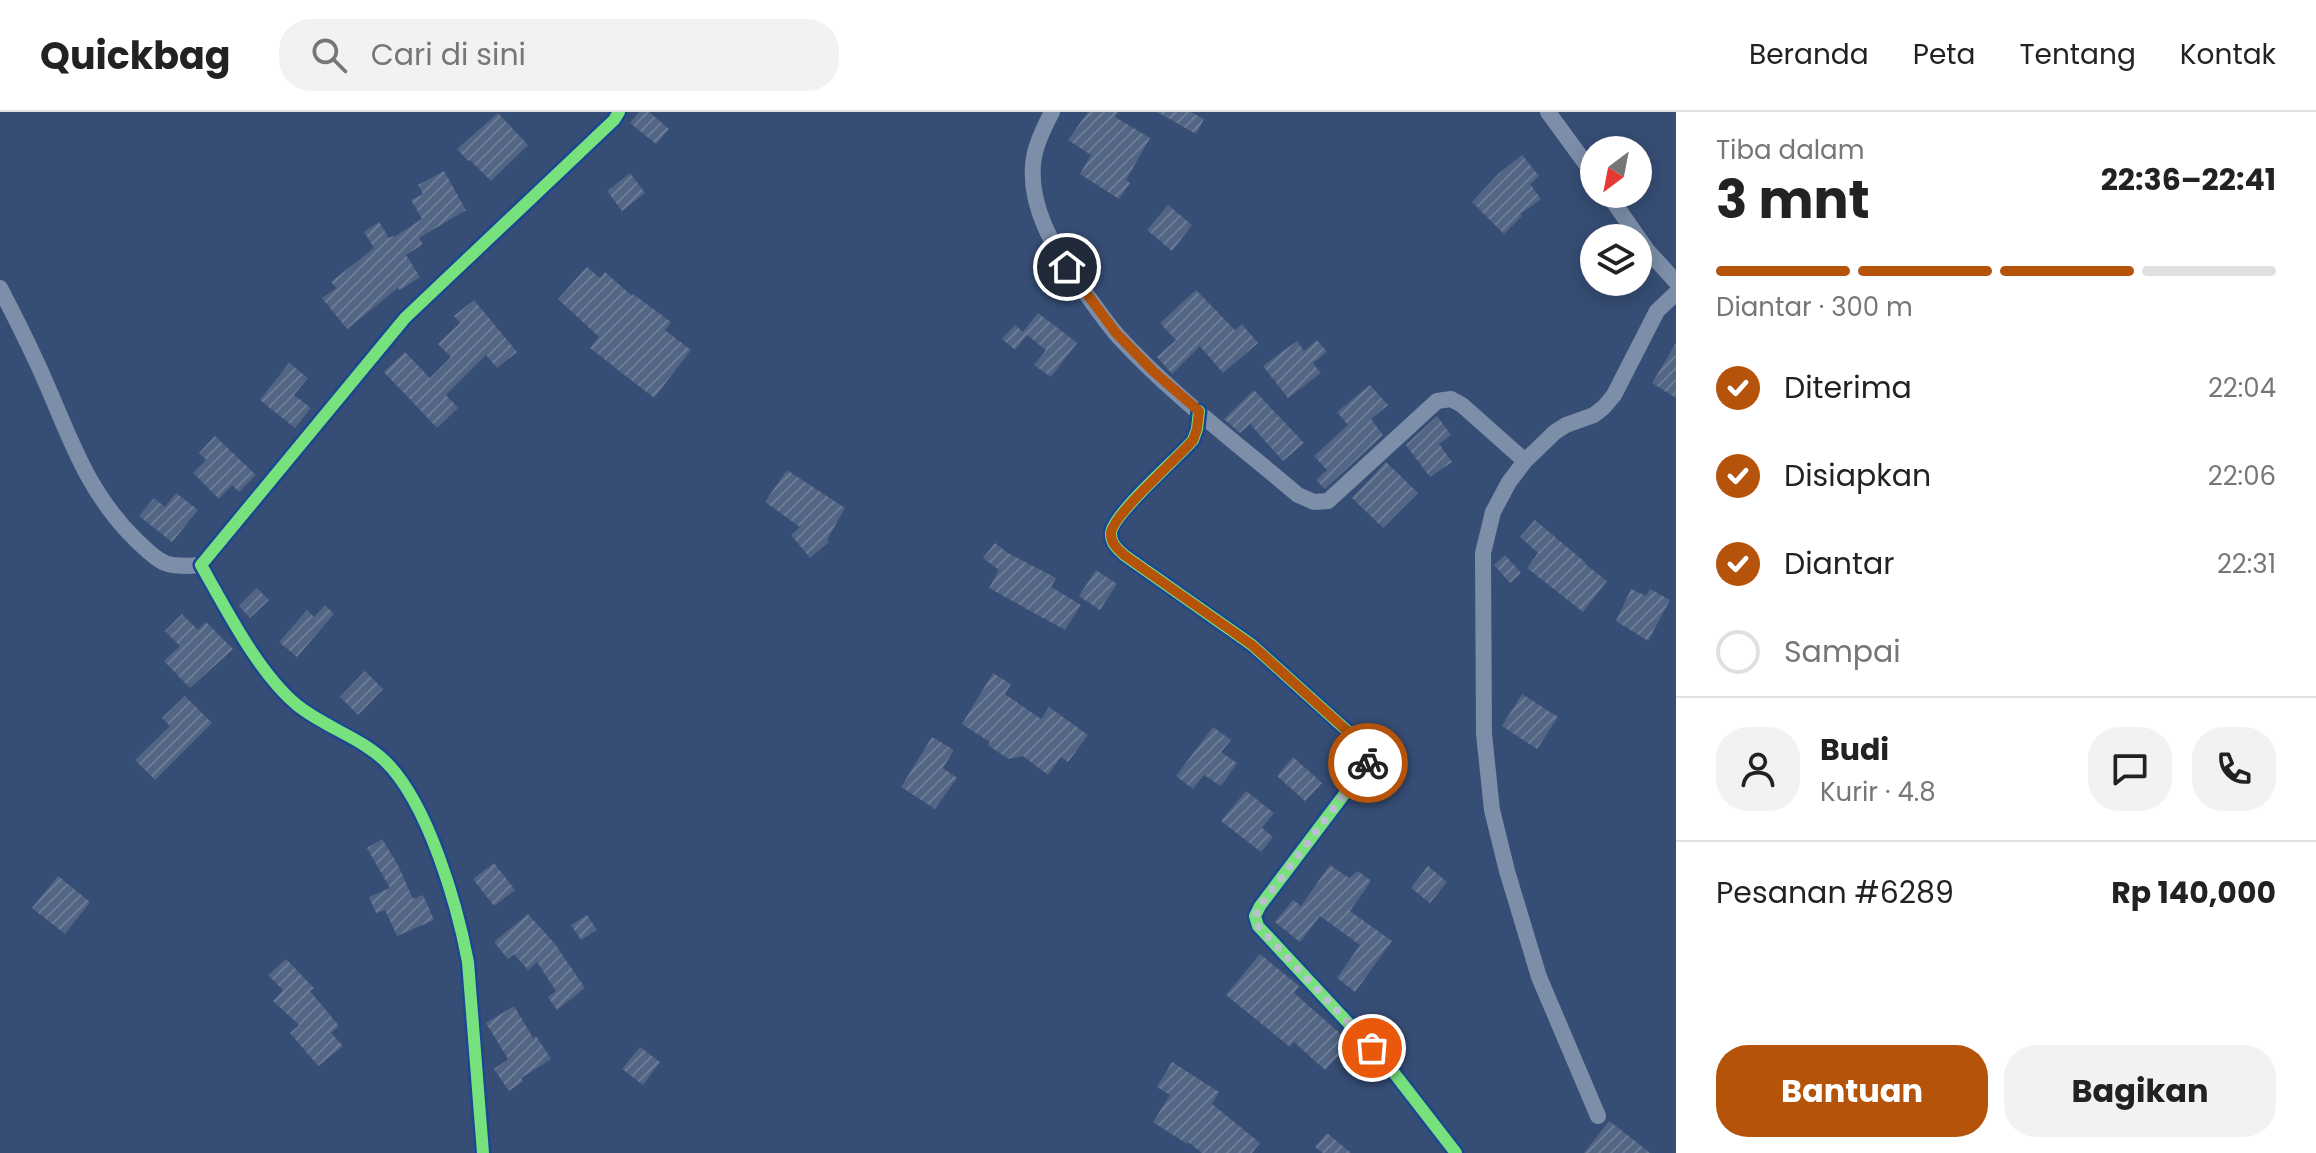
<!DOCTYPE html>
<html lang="id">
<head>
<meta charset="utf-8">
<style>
	:root { --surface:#fff; --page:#f2f2f2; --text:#222; --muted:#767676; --line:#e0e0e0; --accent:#b45309 }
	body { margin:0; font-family:Poppins,sans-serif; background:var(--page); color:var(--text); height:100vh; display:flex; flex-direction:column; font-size:30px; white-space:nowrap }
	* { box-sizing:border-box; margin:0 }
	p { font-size:26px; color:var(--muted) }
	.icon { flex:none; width:44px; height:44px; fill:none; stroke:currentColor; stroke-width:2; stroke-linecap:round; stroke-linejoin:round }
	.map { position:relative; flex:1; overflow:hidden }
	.drawer { display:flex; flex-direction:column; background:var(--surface); width:640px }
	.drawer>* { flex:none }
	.needle { width:52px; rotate:212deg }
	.controls { position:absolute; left:1580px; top:24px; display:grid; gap:16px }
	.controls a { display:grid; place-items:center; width:72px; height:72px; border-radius:50%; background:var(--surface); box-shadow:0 4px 20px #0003; font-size:40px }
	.pin { position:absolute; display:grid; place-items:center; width:68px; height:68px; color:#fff; margin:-34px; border:4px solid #fff; border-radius:50%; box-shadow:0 2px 8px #0007 }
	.courier { position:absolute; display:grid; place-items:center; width:80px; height:80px; margin:-40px; border:6px solid #b45309; border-radius:50%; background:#fff; color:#222; box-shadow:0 2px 10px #0007 }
	.summary em { font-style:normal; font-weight:700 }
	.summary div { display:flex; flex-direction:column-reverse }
	.summary { display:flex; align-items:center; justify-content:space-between; height:136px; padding:0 40px }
	h1 { font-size:52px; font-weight:700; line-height:60px }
	.bar { display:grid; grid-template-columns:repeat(4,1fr); gap:12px 8px; align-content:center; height:96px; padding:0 40px }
	.bar i { height:10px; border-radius:6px; background:var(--line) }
	.bar .active { background:var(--accent) }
	.bar p { grid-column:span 4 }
	.line { display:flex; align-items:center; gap:20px; padding:0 40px; border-top:2px solid var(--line) }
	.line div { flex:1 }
	.round { display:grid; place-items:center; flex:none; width:84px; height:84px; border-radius:32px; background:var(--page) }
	ol { padding:0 40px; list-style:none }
	li { display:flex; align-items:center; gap:24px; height:88px }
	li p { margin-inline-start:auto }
	li .icon { padding:8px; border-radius:50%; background:var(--accent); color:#fff; stroke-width:4 }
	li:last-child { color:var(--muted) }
	li i { width:44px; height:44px; border:4px solid var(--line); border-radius:50% }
	.primary-button { display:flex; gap:16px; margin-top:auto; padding:16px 40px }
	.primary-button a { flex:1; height:92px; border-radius:32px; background:var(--accent); color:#fff; font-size:32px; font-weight:700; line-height:92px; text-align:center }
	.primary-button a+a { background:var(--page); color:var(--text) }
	header { display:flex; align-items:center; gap:48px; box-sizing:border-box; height:112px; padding:0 40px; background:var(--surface); border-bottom:2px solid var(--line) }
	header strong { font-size:38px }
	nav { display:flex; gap:44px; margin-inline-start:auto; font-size:28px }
	.search { width:560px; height:72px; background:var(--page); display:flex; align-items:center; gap:20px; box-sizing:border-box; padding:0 28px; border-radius:32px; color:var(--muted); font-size:30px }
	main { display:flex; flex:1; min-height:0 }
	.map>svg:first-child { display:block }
	.building { fill:url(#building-hatch) }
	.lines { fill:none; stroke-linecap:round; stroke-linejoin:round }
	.minor { stroke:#7d8ea8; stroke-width:16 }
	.cycleway-casing { stroke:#1c468f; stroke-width:17 }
	.cycleway { stroke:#77e17e; stroke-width:12 }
	.done { stroke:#b9c1cf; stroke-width:8; stroke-dasharray:0 14.4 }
	.route { stroke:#b45309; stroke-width:10 }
</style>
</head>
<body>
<header>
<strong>Quickbag</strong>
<div class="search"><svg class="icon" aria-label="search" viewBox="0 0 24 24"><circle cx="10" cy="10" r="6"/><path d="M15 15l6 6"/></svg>Cari di sini</div>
<nav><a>Beranda</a><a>Peta</a><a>Tentang</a><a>Kontak</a></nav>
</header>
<main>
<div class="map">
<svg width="1676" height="1041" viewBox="0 0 1676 1041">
	<defs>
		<pattern id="building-hatch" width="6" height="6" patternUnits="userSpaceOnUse" patternTransform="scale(2)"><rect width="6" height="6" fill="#536584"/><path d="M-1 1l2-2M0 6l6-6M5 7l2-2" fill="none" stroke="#6d7c96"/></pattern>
	</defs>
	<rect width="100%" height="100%" fill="#364d75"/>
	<path class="building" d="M639 0H649L669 17 656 32 630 11Z
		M1088 0H1118L1115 5 1150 26 1126 68 1130 71 1119 87 1080 62 1091 43 1068 28Z
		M1157 0H1191L1204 7 1196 22Z
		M498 1 528 33 491 69 470 48 468 49 457 37Z
		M1522 43 1539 64 1530 72 1541 87 1520 102 1522 104 1504 122 1472 90 1499 61Z
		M444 59 466 98 419 126 423 132 406 143 420 165 400 178 398 176 347 217 322 186 336 176 331 170 374 136 364 120 379 110 389 126 393 124 394 125 422 107 411 88 423 82 418 73Z
		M630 61 645 81 622 99 607 79Z
		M1168 93 1192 113 1172 139 1147 118Z
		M587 155 600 166 605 160 632 184 633 182 671 210 665 218 691 238 654 286 590 236 599 225 558 187Z
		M1196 178 1235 218 1242 212 1258 231 1223 261 1200 234 1172 262 1157 245 1176 228 1160 211Z
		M474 188 517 240 497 256 486 243 446 283 458 296 437 316 384 260 405 240 430 266 451 245 438 232 460 211 454 204Z
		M1038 201 1077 231 1051 265 1034 253 1046 238 1027 223 1015 238 1002 227 1015 213 1023 220Z
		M1317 228 1327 240 1313 251 1321 261 1288 286 1263 254 1297 229 1304 239Z
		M1676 231V286L1652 271Z
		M289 251 308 266 294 283 311 296 295 316 260 288Z
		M1370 273 1388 293 1371 307 1383 323 1325 377 1316 368 1327 358 1314 344 1348 313 1337 300Z
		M1254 278 1304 331 1283 349 1250 312 1240 321 1224 307Z
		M1437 304 1451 323 1439 332 1452 350 1430 365 1406 333Z
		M215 324 256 363 239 380 232 373 219 387 193 361 206 348 199 341Z
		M1386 350 1418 381 1383 416 1352 386Z
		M787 358 845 396 827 428 829 430 810 446 791 423 800 415 765 390Z
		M176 381 198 398 172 430 139 404 154 386 165 395Z
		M1535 408 1586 451 1585 452 1607 469 1583 500 1527 456 1538 441 1520 425Z
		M995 431 1008 441 1056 466 1051 475 1081 493 1065 518 989 476 999 458 983 446Z
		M1505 443 1521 461 1510 471 1494 453Z
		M1096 458 1117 472 1100 498 1079 484Z
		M257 476 269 488 250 506 239 494Z
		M1631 477 1646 484 1650 477 1670 488 1648 529 1616 509Z
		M325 493 334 502 297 545 279 530 307 498 314 505Z
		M182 502 198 518 206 510 233 537 190 576 164 549 180 534 165 519Z
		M365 559 383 577 358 603 340 585Z
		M993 561 1011 572 1005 582 1041 607 1049 595 1088 623 1068 650 1061 645 1048 663 1023 644 1008 647 988 633 990 630 962 612Z
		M1522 582 1558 605 1537 637 1502 614Z
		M185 584 212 611 155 668 135 648 170 614 162 606Z
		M1213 615 1231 628 1221 640 1237 651 1221 674 1204 663 1193 677 1176 664Z
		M932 625 954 638 943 656 957 666 935 697 901 675Z
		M1293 645 1322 671 1305 689 1277 664Z
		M1246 679 1274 701 1262 716 1273 725 1261 740 1221 709Z
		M382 727 397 751 413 787 423 783 434 808 397 824 385 798 376 801 369 785 390 776 367 736Z
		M494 751 515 778 494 794 473 767Z
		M1330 753 1349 766 1358 759 1371 769 1350 799 1392 829 1355 880 1337 866 1360 833 1320 804 1300 830 1275 810 1293 788 1301 794Z
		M1428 754 1447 770 1430 791 1411 776Z
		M58 764 90 790 65 822 32 796Z
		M528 802 555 832 585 876 557 898 548 885 556 879 537 850 528 858 514 842 508 847 494 830Z
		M587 803 597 818 581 828 571 813Z
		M1260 842 1299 874 1294 881 1351 931 1325 958 1294 930 1290 935 1226 883Z
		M286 847 314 876 310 879 339 914 331 921 343 934 318 954 290 921 299 913 273 889 283 878 268 863Z
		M514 894 533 926 536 924 551 947 521 966 523 969 509 979 494 957 508 947 486 911Z
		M640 935 660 950 643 973 622 957Z
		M1172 950 1219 980 1212 992 1260 1031 1252 1041H1202L1188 1030 1187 1032 1153 1010 1170 983 1157 975Z
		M1609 1009 1634 1028 1650 1041H1584Z
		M1327 1021 1351 1041H1323L1315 1035Z"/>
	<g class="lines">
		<path class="minor" d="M1052 0C1044 15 1037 29 1034 45 1026 93 1055 138 1081 175 1093 191 1105 209 1118 224 1172 283 1237 331 1298 383L1314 390 1328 389 1437 289 1451 287 1462 293 1525 349
			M1548 0 1594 63
			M1608 82 1647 138 1676 170
			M0 176C13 201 26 227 38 253 68 318 83 376 136 428 145 436 153 446 165 451 176 455 189 454 201 453
			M1199 299 1197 317 1193 328C1178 346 1110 404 1111 422 1111 432 1118 437 1124 443L1252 533 1364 634 1368 643V651L1260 794 1255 804 1258 814 1391 957 1456 1041
			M1598 1004 1539 865 1507 759 1492 698 1484 622 1483 441 1493 400 1509 370 1525 349 1555 320 1566 313 1594 303 1604 295 1614 283 1657 199 1676 181
			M483 1041 468 850C457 792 428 691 385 649 360 625 324 615 297 593 259 562 226 497 201 453L405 206 614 8 619 0"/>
		<g class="cycleway-casing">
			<path id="cycleway" d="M1199 299 1197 317 1193 328C1178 346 1110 404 1111 422 1111 432 1118 437 1124 443L1252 533 1364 634 1368 643V651L1260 794 1255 804 1258 814 1391 957 1456 1041
				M483 1041 468 850C457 792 428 691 385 649 360 625 324 615 297 593 259 562 226 497 201 453L405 206 614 8 619 0"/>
		</g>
		<use href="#cycleway" class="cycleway"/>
	</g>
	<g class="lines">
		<path class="done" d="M1368 651 1260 794 1255 804 1258 814 1372 936"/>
		<path class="route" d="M1067 155 1116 221 1154 260 1199 299 1197 317 1193 328C1179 345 1110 405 1111 422 1111 432 1118 437 1124 443L1252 533 1364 634 1368 643V651"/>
	</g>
</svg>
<div class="controls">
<a><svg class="needle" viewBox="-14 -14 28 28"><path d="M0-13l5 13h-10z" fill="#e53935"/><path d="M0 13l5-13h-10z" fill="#767676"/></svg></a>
<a><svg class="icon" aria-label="layers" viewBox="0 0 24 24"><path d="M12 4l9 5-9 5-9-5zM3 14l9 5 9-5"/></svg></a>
</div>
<div class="pin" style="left:1372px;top:936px;background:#ea580c"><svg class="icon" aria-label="bag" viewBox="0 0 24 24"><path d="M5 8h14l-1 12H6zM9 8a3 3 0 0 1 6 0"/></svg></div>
<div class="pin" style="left:1067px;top:155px;background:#1f2937"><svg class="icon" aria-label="home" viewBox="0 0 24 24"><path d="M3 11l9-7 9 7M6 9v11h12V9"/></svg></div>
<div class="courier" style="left:1368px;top:651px"><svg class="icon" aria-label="bike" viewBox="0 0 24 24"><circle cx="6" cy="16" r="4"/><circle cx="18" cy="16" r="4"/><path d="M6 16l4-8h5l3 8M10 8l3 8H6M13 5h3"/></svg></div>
</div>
<section class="drawer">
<div class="summary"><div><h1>3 mnt</h1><p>Tiba dalam</p></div><em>22:36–22:41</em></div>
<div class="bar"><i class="active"></i><i class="active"></i><i class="active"></i><i></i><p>Diantar · 300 m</p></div>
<ol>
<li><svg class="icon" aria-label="check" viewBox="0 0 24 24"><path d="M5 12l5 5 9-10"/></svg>Diterima<p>22:04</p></li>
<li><svg class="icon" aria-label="check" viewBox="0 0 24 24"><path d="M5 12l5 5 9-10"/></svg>Disiapkan<p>22:06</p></li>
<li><svg class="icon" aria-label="check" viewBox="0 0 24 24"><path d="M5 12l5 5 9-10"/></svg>Diantar<p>22:31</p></li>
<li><i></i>Sampai</li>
</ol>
<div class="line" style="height:144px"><a class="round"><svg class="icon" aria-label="person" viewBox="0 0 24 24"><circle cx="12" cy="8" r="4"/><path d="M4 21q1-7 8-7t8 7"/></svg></a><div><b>Budi</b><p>Kurir · 4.8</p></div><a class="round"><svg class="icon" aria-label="chat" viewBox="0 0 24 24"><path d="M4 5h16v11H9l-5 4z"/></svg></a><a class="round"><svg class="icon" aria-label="phone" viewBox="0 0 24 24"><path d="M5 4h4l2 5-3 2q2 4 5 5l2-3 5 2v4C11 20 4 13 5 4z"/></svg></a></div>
<div class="line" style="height:104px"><div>Pesanan #6289</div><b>Rp 140,000</b></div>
<div class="primary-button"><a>Bantuan</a><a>Bagikan</a></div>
</section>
</main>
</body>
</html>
